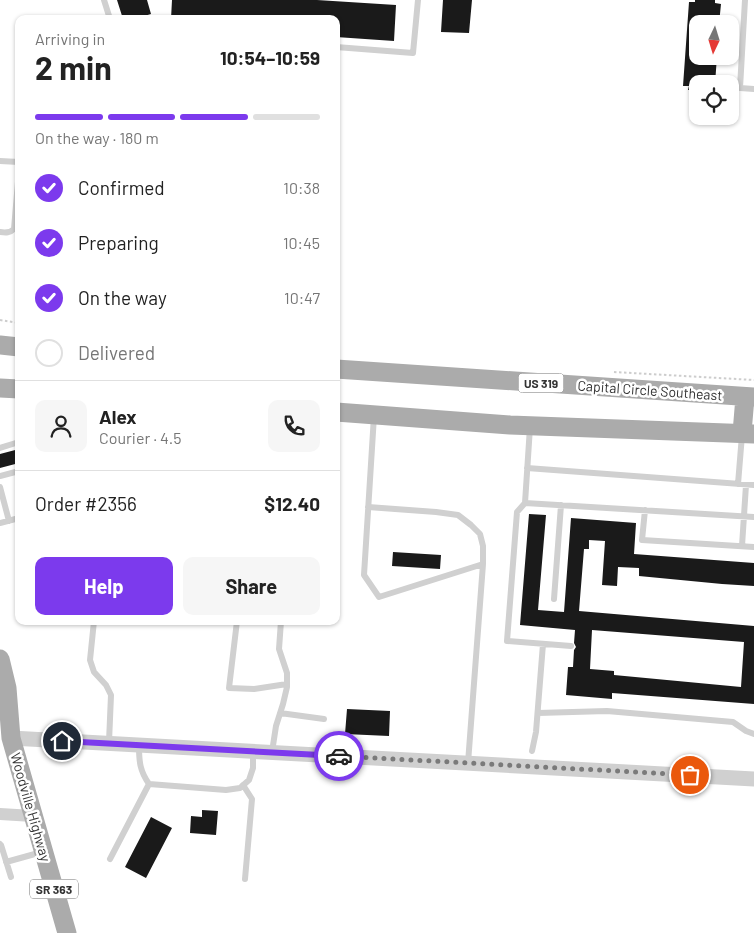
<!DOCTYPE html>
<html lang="en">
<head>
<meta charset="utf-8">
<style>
	:root { --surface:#fff; --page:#f6f6f6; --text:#222; --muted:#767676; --line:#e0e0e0; --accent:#7c3aed }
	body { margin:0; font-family:Barlow,sans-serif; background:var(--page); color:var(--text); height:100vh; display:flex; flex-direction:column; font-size:19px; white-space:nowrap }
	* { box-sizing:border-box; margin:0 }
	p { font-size:16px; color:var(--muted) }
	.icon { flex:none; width:28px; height:28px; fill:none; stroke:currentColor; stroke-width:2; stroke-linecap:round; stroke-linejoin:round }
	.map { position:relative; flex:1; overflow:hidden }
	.panel { position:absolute; left:15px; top:15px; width:325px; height:610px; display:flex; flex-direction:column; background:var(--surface); border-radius:10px; box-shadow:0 1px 4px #0004 }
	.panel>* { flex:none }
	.needle { width:32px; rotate:184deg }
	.fabs { position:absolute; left:689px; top:15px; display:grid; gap:10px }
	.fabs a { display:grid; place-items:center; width:50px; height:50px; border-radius:10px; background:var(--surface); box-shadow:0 1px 4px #0004; font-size:25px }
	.pin { position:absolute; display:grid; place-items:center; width:42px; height:42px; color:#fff; margin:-21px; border:2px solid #fff; border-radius:50%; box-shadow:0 1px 5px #0007 }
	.courier { position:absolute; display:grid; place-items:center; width:50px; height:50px; margin:-25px; border:4px solid #7c3aed; border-radius:50%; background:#fff; color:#222; box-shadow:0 1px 6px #0007 }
	.headline em { font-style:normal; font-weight:700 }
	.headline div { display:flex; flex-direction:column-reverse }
	.headline { display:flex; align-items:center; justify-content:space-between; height:85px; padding:0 20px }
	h1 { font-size:32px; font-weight:700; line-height:38px }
	.bar { display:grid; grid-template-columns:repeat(4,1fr); gap:8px 5px; align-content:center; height:60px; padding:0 20px }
	.bar i { height:6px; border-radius:4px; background:var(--line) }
	.bar .active { background:var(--accent) }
	.bar p { grid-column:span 4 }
	.line { display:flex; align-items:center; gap:12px; padding:0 20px; border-top:1px solid var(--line) }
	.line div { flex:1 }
	.round { display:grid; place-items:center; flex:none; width:52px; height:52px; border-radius:10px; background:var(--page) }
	ol { padding:0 20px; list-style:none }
	li { display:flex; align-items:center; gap:15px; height:55px }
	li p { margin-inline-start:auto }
	li .icon { padding:5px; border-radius:50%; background:var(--accent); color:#fff; stroke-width:4 }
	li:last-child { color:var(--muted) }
	li i { width:28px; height:28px; border:2px solid var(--line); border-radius:50% }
	.cta { display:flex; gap:10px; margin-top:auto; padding:10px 20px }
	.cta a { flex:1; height:58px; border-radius:10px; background:var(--accent); color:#fff; font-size:20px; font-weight:700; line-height:58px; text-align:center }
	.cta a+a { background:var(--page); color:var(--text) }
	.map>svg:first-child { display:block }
	.building { fill:#1a1a1a; fill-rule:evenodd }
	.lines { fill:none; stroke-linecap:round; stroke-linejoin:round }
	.path { stroke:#cdcdcd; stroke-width:2; stroke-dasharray:2.5 2.5; stroke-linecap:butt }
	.service { stroke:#d0d0d0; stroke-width:6 }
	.minor { stroke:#d0d0d0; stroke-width:12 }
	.tertiary { stroke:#d0d0d0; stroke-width:15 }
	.primary { stroke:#ababab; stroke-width:19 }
	.done { stroke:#7a7a7a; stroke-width:5; stroke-dasharray:0 9 }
	.route { stroke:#7c3aed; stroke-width:6 }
	.labels { text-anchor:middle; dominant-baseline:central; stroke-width:5; stroke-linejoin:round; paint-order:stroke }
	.shield { fill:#fff; stroke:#707070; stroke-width:1 }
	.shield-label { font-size:12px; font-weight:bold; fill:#333 }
	.street-label { font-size:14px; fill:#333; stroke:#fff }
</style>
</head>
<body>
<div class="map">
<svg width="754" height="933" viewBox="0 0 754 933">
	<rect width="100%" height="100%" fill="#fff"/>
	<path class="building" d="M117 0H147L151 14 134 19H123Z
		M172 0H317L396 5 394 41 336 37V19H171Z
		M443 0H472L469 33 441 32Z
		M695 0H715V3L721 4 719 24H698V56H717L715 84H698V90H688L689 86H683L689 2H695Z
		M19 449V463L0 468V454Z
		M529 514 546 515 538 610 564 612 571 518 636 523 634 554 754 563V586L722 584 639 576V568L618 567 617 586 602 585 605 541 589 540V549H584L579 611 754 626V704L612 693V699L566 695 568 667H573L574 650 576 647 574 643 575 630 520 625ZM592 630 744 642 741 687 614 675V671L590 669Z
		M393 552 441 555 440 569 392 566Z
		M347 709 390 711 389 736 345 734Z
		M202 810 218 811 216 835 190 833 191 816 202 817Z
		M151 817 172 828 146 878 125 867Z"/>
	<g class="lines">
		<path class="path" d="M0 320 19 323
			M614 372 754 380"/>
		<path class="service" d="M104 0 110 19
			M745 0 740 88 754 89
			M336 47 413 53 418 0
			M0 161 19 162
			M0 232C6 233 10 233 14 229L19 170
			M530 427 525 503 517 512 507 641 571 646
			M0 448 19 442
			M527 468 754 485
			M0 476 19 471
			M738 484 742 435
			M0 487 9 521
			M525 503 754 517
			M368 507 436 512 458 515 471 525 480 534 483 546V564L379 597 364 575 374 416
			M645 510 642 540 754 547
			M0 523 19 518
			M742 546 746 485
			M554 599 561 505
			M94 621 90 660 94 672 106 685 111 695 109 742
			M237 621 229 688 254 689 287 684
			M280 713 324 719
			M538 713 607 711 733 722 746 731 754 734
			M139 746C139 762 140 771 149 784
			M532 751 536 732 543 644
			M272 752 276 726 283 704 287 687V673L279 649 281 621
			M468 763 483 564
			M149 784 226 790 240 788 249 780 253 768V752
			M243 785 252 799 245 879
			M0 844 1 845 11 877
			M110 859 149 784
			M6 862 42 852"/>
		<path class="minor" d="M0 814 33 816"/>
		<path class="tertiary" d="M11 738 754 779"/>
		<path class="primary" d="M0 345 19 347
			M336 369 754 397
			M0 388 19 389
			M336 412 510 425 754 434
			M742 433 745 397
			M0 659 7 688 11 738 67 933"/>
	</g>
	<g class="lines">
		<path class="done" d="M339 756 690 775"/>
		<path class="route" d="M62 741 339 756"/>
	</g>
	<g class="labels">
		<g class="shield">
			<rect x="518.5" y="373.5" width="45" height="19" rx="4"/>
			<rect x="30" y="879.5" width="48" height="19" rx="4"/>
		</g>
		<g class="shield-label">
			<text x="541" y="383">US 319</text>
			<text x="54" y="889">SR 363</text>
		</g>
		<g class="street-label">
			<text transform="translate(650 390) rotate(4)">Capital Circle Southeast</text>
			<text transform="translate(31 807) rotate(74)">Woodville Highway</text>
		</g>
	</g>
</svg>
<div class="fabs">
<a><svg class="needle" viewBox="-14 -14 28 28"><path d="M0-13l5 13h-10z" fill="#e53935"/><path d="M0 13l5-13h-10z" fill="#767676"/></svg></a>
<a><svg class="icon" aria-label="locate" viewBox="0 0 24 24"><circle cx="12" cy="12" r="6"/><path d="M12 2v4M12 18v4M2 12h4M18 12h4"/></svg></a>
</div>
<div class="pin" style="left:690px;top:775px;background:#ea580c"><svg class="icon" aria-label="bag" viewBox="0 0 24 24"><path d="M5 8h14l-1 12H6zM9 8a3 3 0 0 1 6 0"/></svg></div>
<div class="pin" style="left:62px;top:741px;background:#1f2937"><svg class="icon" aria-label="home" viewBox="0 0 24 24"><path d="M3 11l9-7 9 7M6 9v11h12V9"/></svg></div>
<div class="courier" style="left:339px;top:756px"><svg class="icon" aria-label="car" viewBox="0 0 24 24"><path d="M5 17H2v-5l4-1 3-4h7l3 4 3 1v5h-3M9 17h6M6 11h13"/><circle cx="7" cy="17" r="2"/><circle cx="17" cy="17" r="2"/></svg></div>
<section class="panel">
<div class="headline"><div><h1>2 min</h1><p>Arriving in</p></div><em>10:54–10:59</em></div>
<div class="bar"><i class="active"></i><i class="active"></i><i class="active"></i><i></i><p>On the way · 180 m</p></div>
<ol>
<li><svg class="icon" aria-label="check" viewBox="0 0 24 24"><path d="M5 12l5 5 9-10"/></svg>Confirmed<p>10:38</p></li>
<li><svg class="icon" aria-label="check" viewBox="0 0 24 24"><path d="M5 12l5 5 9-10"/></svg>Preparing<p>10:45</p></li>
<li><svg class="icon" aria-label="check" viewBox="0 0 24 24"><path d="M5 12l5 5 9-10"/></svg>On the way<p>10:47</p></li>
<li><i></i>Delivered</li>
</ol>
<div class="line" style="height:90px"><a class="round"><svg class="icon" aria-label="person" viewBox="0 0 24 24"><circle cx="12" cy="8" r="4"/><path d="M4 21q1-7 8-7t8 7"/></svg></a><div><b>Alex</b><p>Courier · 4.5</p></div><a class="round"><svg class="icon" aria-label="phone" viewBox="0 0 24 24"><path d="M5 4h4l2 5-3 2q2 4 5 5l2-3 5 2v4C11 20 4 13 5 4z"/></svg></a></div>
<div class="line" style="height:65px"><div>Order #2356</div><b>$12.40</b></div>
<div class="cta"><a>Help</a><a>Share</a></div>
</section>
</div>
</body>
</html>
